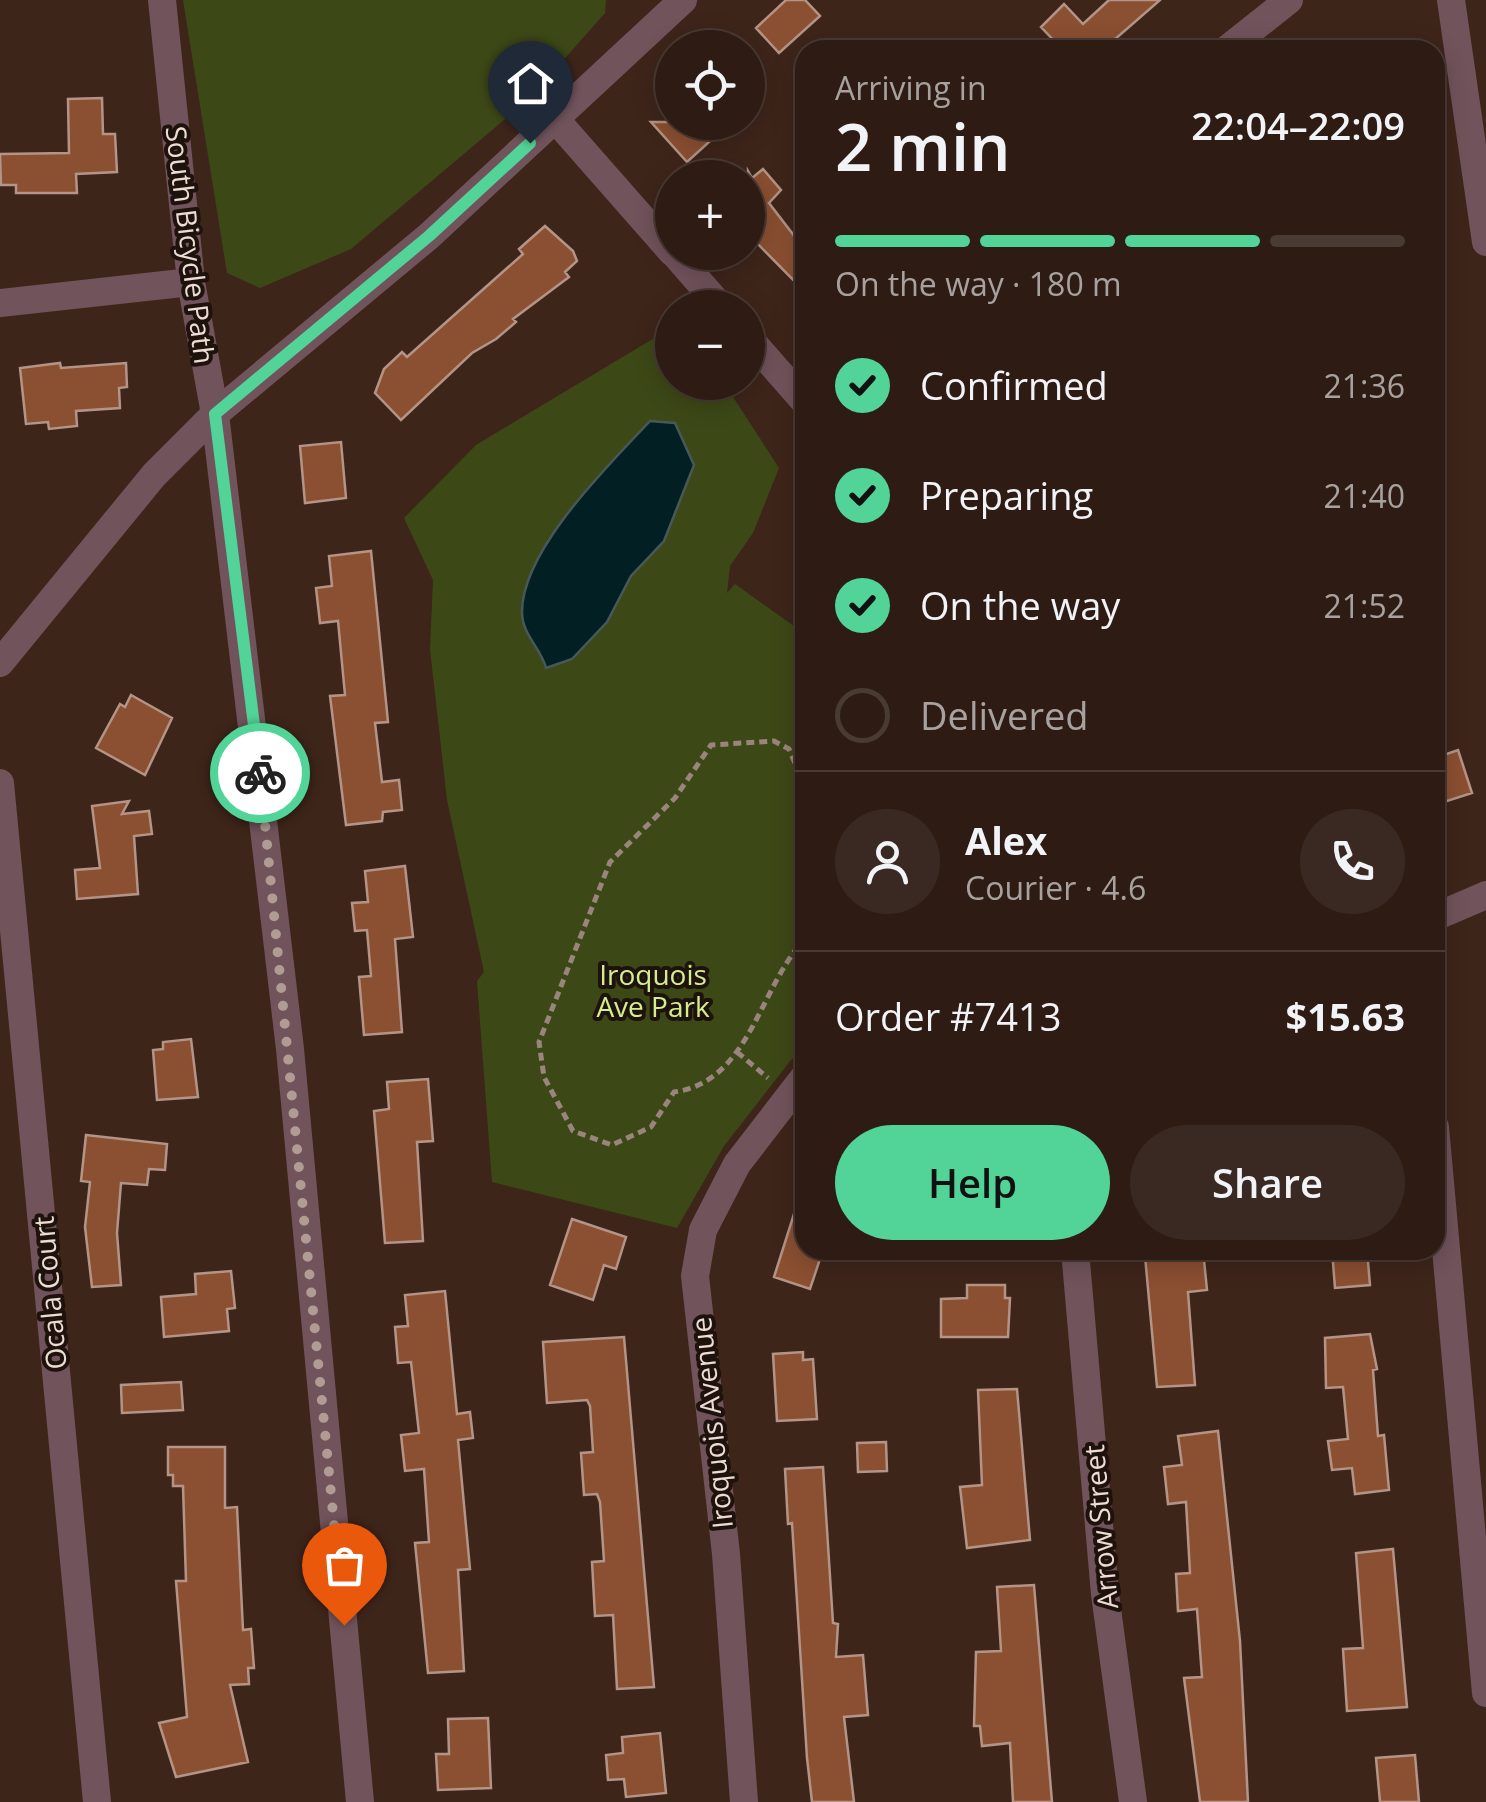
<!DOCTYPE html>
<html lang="en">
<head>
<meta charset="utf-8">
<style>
	:root { --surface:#2e1c14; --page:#3a2922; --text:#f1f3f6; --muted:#a7a1a0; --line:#493a34; --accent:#52d397 }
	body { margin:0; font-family:"Open Sans",sans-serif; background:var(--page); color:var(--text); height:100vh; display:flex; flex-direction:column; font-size:38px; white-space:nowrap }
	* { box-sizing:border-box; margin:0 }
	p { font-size:32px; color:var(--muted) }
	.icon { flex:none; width:55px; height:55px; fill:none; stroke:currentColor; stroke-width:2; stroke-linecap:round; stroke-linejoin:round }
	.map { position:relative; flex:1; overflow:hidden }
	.side { position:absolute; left:795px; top:40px; width:650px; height:1220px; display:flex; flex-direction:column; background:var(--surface); border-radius:30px; box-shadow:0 5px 25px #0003,0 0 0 2px var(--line) }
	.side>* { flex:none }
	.buttons { position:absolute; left:655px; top:30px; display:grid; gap:20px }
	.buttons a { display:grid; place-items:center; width:110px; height:110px; border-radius:50%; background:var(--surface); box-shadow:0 5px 25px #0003,0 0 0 2px var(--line); font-size:50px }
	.pin { position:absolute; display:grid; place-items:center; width:85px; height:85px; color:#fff; margin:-102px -42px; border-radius:50% 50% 50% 0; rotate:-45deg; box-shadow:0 0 10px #0007 }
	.pin .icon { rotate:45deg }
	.courier { position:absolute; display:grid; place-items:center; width:100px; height:100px; margin:-50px; border:8px solid #52d397; border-radius:50%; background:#fff; color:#222; box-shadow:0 2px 12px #0007 }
	.headline em { font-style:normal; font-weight:600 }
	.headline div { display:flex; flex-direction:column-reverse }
	.headline { display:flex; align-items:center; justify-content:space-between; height:170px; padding:0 40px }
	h1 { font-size:65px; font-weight:600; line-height:75px }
	.bar { display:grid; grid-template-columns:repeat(4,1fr); gap:15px 10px; align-content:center; height:120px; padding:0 40px }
	.bar i { height:12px; border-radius:8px; background:var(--line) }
	.bar .selected { background:var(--accent) }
	.bar p { grid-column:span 4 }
	.line { display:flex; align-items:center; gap:25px; padding:0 40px; border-top:2px solid var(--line) }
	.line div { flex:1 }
	.round { display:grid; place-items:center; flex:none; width:105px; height:105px; border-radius:52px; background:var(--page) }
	ol { padding:0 40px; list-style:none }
	li { display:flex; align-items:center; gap:30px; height:110px }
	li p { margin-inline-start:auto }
	li .icon { padding:10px; border-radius:50%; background:var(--accent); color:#111; stroke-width:4 }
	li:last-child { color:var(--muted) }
	li i { width:55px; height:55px; border:5px solid var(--line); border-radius:50% }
	.action { display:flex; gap:20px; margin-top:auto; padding:20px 40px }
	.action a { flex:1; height:115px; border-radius:60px; background:var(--accent); color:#111; font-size:40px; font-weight:600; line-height:115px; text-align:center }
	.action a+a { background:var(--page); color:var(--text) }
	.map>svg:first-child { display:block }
	.green { fill:#3d4817 }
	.water { fill:#022024; stroke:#485859; stroke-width:2.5 }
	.building { fill:#8b4f31; stroke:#b39486; stroke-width:2.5 }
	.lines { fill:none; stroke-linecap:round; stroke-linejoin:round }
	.path { stroke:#9a857c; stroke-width:5; stroke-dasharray:8 5; stroke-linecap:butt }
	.minor { stroke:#71535b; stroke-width:28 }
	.tertiary { stroke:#71535b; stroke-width:28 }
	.done { stroke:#b09c93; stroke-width:10; stroke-dasharray:0 18 }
	.route { stroke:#52d397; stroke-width:12 }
	.labels { text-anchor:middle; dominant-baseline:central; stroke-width:8; stroke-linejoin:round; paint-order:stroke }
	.street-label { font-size:28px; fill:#eddcd4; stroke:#1d120c }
	.park-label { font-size:28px; fill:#d4ed8f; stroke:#1d120c }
</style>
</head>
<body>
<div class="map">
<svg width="1486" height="1802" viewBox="0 0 1486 1802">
	<rect width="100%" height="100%" fill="#3e251a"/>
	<path class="green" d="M183 0H606L605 13 529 99 351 249 260 288 227 273Z
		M666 331 672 335V382L724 383 779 468 753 533 730 566 727 593 735 584 805 634V1042L724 1146 677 1228 492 1182 477 981 484 972 447 800 430 649 433 580 404 518 476 445Z"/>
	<path class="water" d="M650 421 675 423 694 465 664 541 631 576 607 622 572 659 546 668C541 648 522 635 522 612 522 549 610 464 650 421Z"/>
	<path class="building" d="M786 0H805L820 16 779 53 756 28Z
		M1109 0H1160L1106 47 1108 50H1055L1059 46 1041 27 1064 4 1083 24Z
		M102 98 103 134H115L117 172 76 174 77 193H16V185H1L0 154 69 153 68 99Z
		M651 122H731L687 162Z
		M763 169 781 190 769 203 805 250V292L748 234V171L752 178Z
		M545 226 573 251 577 261 565 272 569 277 513 319 516 322 496 339 472 353 401 420 375 393 384 369 402 352 407 357 523 254 519 249Z
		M60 363 61 368 126 363 127 387 119 388 120 408 76 411 77 426 49 429 48 422 26 424 20 368Z
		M341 442 346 498 305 503 300 446Z
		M371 551 388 722 375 723 382 782 399 780 402 810 383 812 382 821 346 825 330 696 345 695 338 621 320 623 316 588 332 586 329 556Z
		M131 695 172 718 145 775 96 748 120 704 125 707Z
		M1458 750 1472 793 1444 802 1442 796 1435 798V758Z
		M129 801 122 814 149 811 152 834 134 836 138 894 77 899 75 870 100 868 92 806Z
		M405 866 413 937 395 939 402 1032 364 1035 359 977 371 976 367 930 355 931 352 903 368 902 365 871Z
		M191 1039 198 1097 157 1100 153 1050 163 1049V1042Z
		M428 1079 433 1141 417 1142 423 1241 385 1243 374 1111 389 1109 387 1082Z
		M86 1135 167 1144 165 1170 149 1169 147 1185 121 1183 117 1233 121 1285 92 1287 85 1227 90 1182 81 1181Z
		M800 1195H805V1250H823L810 1289 774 1277Z
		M572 1219 626 1237 616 1269 604 1265 593 1300 550 1285Z
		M1159 1250H1203L1207 1290 1188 1292 1195 1385 1157 1387 1145 1256 1160 1255Z
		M1332 1250H1367L1370 1285 1335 1288Z
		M231 1271 235 1308 227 1309 229 1331 164 1337 161 1297 196 1294 195 1274Z
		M967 1285H1005V1298H1010L1008 1337H941V1299L967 1298Z
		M445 1291 457 1414 470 1412 473 1438 458 1440 470 1569 458 1570 464 1671 428 1673 415 1543 429 1542 424 1469 405 1471 401 1435 419 1433 411 1362 398 1363 395 1327 408 1326 405 1295Z
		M1370 1334 1377 1369 1373 1370 1378 1436 1384 1435 1389 1490 1355 1494 1352 1468 1332 1470 1328 1441 1348 1439 1343 1387 1326 1388 1325 1338Z
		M624 1337 654 1687 617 1689 613 1615 595 1616 592 1562 604 1561 600 1502 597 1494 584 1495 581 1453 593 1452 590 1406 587 1400 547 1403 543 1342Z
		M803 1352V1360L813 1359 817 1419 777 1421 773 1354Z
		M181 1382 183 1410 122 1413 121 1385Z
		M1017 1389 1030 1540 967 1548 960 1487 982 1485 978 1390Z
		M1218 1431 1240 1641 1248 1802H1200L1184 1678 1202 1677 1197 1609 1178 1611 1176 1574 1190 1573 1186 1502 1168 1504 1164 1467 1182 1465 1178 1436Z
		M886 1442 887 1471 858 1472 857 1443Z
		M168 1447H225V1508L237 1507 243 1630 251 1629 254 1668H248L249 1684 230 1685 248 1762 176 1777 159 1723 187 1717 176 1581H186L183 1486H173V1475H168Z
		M823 1467 833 1623 838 1624 836 1657 863 1655 868 1715 844 1717 854 1802H812L807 1758 792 1523 788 1524 785 1469Z
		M1393 1549 1407 1707 1347 1711 1343 1649 1363 1648 1356 1553Z
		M1034 1585 1052 1802H1013L1010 1743 982 1746 980 1726H974L976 1652 1001 1651 997 1587Z
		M488 1718 491 1788 438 1790 436 1754H449L448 1719Z
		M660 1733 666 1793 626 1797 624 1779 608 1780 606 1755 623 1753 622 1737Z
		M1415 1755 1419 1802H1380L1376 1758Z"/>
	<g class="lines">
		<path class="path" d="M805 787 789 749 774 741 711 745 675 798 610 862 539 1042 544 1077 573 1131 612 1145 651 1127 674 1092C750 1082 759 987 805 939
			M737 1052 768 1078"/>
		<path class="minor" d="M162 0 191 282 215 414
			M1451 0 1486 242
			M1226 50 1289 0
			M556 120 672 252
			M673 252 722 308
			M0 303 191 282
			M748 337 805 402
			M0 783 97 1802
			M1435 917 1486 895
			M1435 1127 1486 1693
			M1075 1250 1105 1594 1133 1802
			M744 1802 726 1554 695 1276 703 1230 737 1164 805 1076"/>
		<path class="tertiary" d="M215 414 290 1049 360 1802
			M0 663 154 475 215 414 429 236 683 0"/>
	</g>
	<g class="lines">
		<path class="done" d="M260 773 344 1625"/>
		<path class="route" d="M260 773 215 414 429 236 530 143"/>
	</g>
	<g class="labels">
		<g class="street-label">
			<text transform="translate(191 245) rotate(83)">South Bicycle Path</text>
			<text transform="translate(49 1293) rotate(-95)">Ocala Court</text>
			<text transform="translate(711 1423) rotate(-96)">Iroquois Avenue</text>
			<text transform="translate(1100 1527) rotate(-95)">Arrow Street</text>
		</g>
		<g class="park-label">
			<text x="653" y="974">Iroquois<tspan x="653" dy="32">Ave Park</tspan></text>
		</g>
	</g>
</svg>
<div class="buttons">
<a><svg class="icon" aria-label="locate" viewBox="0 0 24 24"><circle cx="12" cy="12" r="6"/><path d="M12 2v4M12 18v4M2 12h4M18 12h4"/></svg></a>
<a>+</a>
<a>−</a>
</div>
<div class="pin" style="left:344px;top:1625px;background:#ea580c"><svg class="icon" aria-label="bag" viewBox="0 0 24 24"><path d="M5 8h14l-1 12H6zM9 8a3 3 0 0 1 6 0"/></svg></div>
<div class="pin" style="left:530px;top:143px;background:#1f2937"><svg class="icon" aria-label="home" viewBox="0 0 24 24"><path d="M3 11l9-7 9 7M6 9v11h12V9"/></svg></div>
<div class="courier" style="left:260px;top:773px"><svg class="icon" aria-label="bike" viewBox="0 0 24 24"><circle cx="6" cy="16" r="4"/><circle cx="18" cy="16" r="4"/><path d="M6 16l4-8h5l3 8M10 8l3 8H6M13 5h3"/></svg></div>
<section class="side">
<div class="headline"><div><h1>2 min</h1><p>Arriving in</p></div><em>22:04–22:09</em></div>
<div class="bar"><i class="selected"></i><i class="selected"></i><i class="selected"></i><i></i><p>On the way · 180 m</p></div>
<ol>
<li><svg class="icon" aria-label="check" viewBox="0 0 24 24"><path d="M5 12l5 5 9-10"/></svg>Confirmed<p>21:36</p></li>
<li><svg class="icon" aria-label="check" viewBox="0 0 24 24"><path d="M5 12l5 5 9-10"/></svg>Preparing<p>21:40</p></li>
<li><svg class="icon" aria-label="check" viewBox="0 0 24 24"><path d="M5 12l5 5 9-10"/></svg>On the way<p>21:52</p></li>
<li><i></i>Delivered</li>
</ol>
<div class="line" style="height:180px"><a class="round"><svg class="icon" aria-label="person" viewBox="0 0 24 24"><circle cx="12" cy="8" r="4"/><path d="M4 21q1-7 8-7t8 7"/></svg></a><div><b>Alex</b><p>Courier · 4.6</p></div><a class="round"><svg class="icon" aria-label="phone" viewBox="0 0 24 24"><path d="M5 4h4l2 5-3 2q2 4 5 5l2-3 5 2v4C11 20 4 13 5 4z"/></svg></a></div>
<div class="line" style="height:130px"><div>Order #7413</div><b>$15.63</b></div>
<div class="action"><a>Help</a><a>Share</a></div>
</section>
</div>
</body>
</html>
